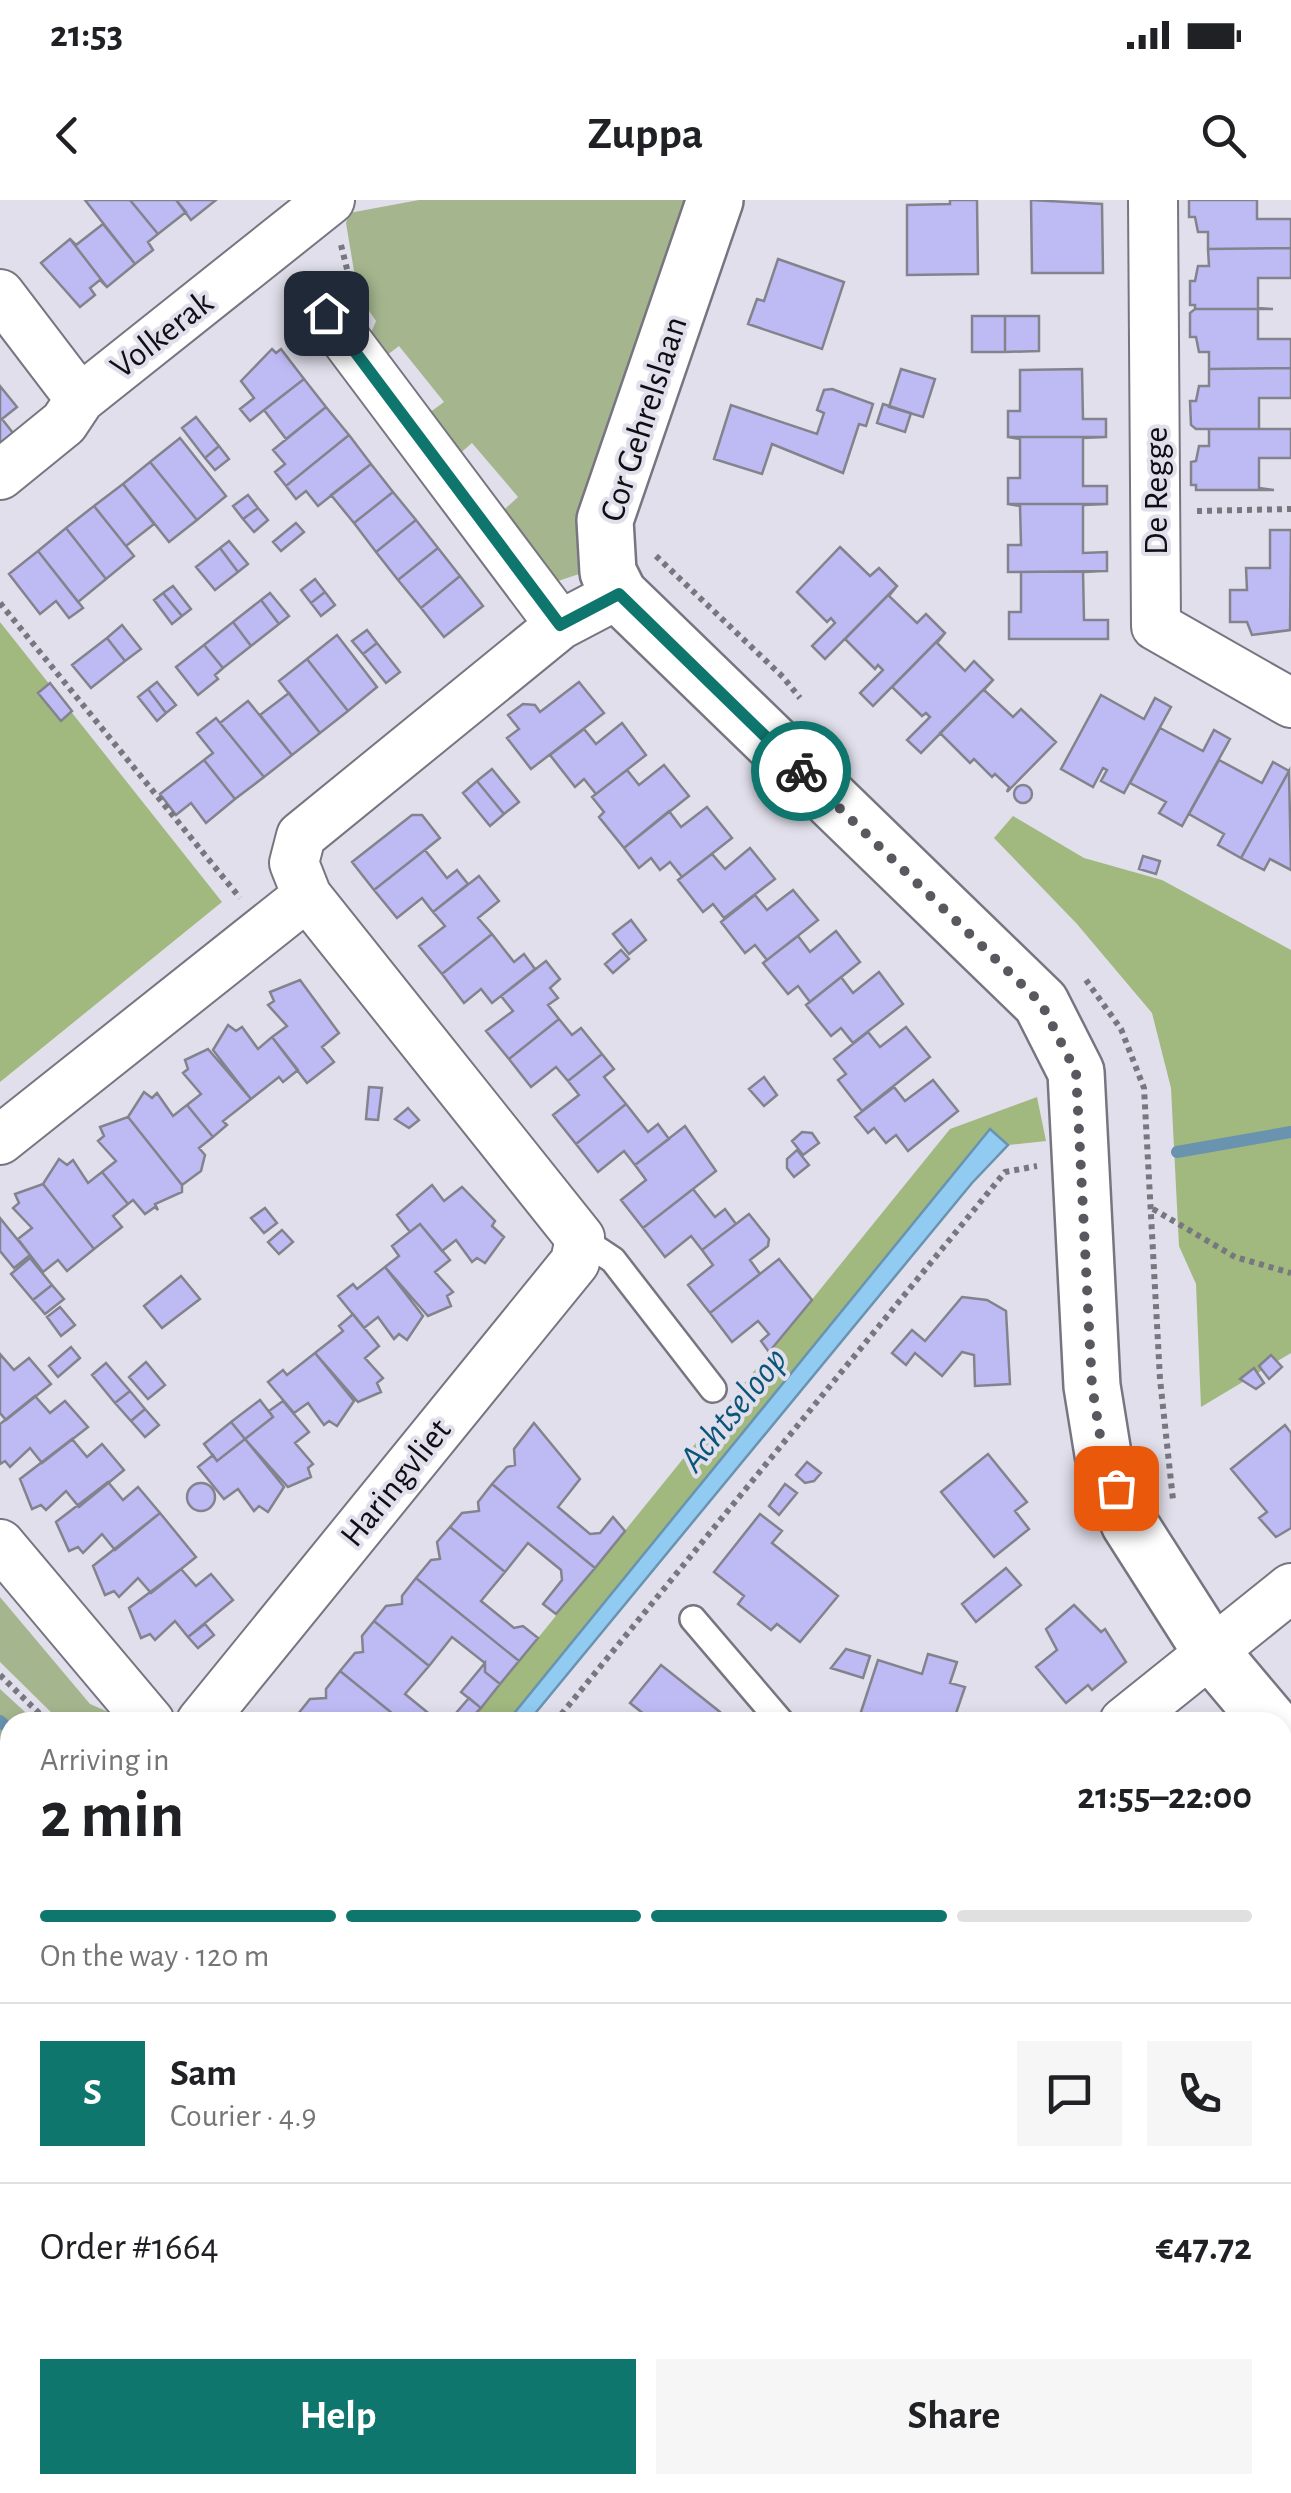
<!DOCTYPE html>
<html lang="en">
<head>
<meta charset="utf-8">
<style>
	:root { --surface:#fff; --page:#f6f6f6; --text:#202124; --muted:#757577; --line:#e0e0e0; --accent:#0f766e }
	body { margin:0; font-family:"Alegreya Sans",sans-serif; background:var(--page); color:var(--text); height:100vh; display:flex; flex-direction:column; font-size:38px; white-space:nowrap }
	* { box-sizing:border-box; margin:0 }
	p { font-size:32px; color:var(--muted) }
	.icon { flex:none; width:55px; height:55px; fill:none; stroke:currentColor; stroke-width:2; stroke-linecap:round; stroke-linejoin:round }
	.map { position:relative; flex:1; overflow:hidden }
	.drawer { position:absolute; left:0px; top:1512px; width:1292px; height:782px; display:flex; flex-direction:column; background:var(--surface); border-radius:30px 30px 0 0; box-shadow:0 5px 15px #0003 }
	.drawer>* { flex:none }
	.pin { position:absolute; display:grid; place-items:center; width:85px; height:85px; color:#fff; margin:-42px; border-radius:20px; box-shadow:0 5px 15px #0006 }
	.courier { position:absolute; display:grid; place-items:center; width:100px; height:100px; margin:-50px; border:8px solid #0f766e; border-radius:50%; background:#fff; color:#222; box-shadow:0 2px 12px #0007 }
	.summary em { font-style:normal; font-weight:700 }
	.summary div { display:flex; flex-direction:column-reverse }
	.summary { display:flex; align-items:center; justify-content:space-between; height:170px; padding:0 40px }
	h1 { font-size:65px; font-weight:700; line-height:75px }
	.bar { display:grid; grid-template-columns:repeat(4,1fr); gap:15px 10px; align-content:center; height:120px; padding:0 40px }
	.bar i { height:12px; border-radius:8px; background:var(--line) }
	.bar .current { background:var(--accent) }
	.bar p { grid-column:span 4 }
	.line { display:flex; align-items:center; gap:25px; padding:0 40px; border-top:2px solid var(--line) }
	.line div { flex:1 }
	.round { display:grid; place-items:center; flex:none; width:105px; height:105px; border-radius:0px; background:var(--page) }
	.primary-button { display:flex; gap:20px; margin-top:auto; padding:20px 40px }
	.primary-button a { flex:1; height:115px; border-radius:0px; background:var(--accent); color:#fff; font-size:40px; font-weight:700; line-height:115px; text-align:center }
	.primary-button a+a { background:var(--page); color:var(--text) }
	.status { display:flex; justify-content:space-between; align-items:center; height:70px; padding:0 50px; background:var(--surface); direction:ltr }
	.status svg { height:28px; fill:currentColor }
	header { display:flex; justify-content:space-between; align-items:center; height:130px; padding:0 40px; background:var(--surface); font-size:45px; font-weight:700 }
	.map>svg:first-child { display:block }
	.green { fill:#a5b68e }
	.forest { fill:#a1b87f }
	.water { fill:#91cbf2; stroke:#6a93af; stroke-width:2.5 }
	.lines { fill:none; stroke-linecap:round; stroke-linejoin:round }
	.stream { stroke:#6a93af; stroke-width:12 }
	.building { fill:#bebaf4; stroke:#83838d; stroke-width:2.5 }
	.lane-casing { stroke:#777680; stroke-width:30 }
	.street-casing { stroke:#777680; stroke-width:52 }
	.secondary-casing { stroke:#777680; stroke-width:60 }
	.path { stroke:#77777f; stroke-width:6; stroke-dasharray:5 5; stroke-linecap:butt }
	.lane { stroke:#fff; stroke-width:25 }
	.street { stroke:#fff; stroke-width:48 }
	.secondary { stroke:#fff; stroke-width:55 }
	.done { stroke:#58585f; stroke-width:10; stroke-dasharray:0 18 }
	.route { stroke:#0f766e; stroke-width:12 }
	.labels { text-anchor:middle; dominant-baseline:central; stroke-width:8; stroke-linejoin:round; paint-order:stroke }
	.street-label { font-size:35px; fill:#0f0f13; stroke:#e0dfeb }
	.water-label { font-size:38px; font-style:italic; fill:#0c557a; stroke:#e0dfeb }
</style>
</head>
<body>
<div class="status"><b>21:53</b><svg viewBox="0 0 49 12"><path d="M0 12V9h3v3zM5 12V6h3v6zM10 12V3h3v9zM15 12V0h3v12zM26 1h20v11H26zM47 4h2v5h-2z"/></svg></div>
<header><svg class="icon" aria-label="back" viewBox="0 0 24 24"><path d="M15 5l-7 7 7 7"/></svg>Zuppa<svg class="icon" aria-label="search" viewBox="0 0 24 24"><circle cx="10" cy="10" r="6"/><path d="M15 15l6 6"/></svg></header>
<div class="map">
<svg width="1291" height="2293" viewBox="0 0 1291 2293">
	<rect width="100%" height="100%" fill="#e0dfeb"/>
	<path class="green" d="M419 0H688L585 372 549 384 495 318 518 297 472 243 450 262 418 221 444 202 399 146 374 165 363 152 376 121 358 95 346 23 349 13Z
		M0 1397 90 1504 113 1514 120 1522H61L0 1462Z
		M0 1489 36 1522H10V1681L0 1679Z
		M410 2285H585L591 2293H427Z"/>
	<path class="forest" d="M0 422 222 702 0 882Z
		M1013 616 1084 658 1162 680 1291 750V1153L1201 1207 1196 1084 1179 1046 1171 888 1152 813 1077 724 994 638Z
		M1037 897 1046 941 1008 945 991 929 507 1522H470L950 929Z
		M1283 1608 1291 1619V1956L1282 1904Z
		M0 1679 10 1681V2249L0 2236Z
		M36 2285H167L173 2293H42Z
		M209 2285H410L427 2293H206Z"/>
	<path class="water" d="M990 929 1008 945 972 983 528 1522H507Z"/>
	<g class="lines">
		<path class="stream" d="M1177 952 1291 932
			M0 1521 10 1530"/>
	</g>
	<path class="building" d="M85 0H130L158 34 148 42 153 50 135 64Z
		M130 0H176L186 12 158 34Z
		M176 0H216L191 20Z
		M950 0H977L978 74 907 75V5L950 4Z
		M1031 0 1102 4 1103 73H1032Z
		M1189 0H1257V19H1291V48L1208 49V32H1198L1195 17H1189Z
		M103 24 135 64 107 87 70 39 76 45Z
		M70 39 107 87 100 80 90 88 95 95 80 107 41 63Z
		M1291 48V78H1258V108L1273 109H1195V105H1190V81H1195L1198 66H1209L1208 49Z
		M778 59 844 82 822 149 748 124 757 99 764 101Z
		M1195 109H1273H1258V139H1291V168L1209 169V152H1199L1196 137H1190V113Z
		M972 116H1005V152H972Z
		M1005 116H1039V151L1005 152Z
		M272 149 276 153 281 149 304 179 250 221 240 209 254 198 241 181Z
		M1291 168V198H1259V229H1196L1191 225 1190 201H1196L1199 186H1209V169Z
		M901 169 935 179 923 217 889 207Z
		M1082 169 1083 219H1106V237H1008V211H1020V170Z
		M304 179 326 207 286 239 264 210Z
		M0 186 17 207 2 219 13 233 0 243Z
		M832 189 873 204 866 226 859 224 843 273 772 244 762 274 714 259 731 205 817 234 824 213 817 210 824 190Z
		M883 204 911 213 905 232 877 223Z
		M326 207 349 235 286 286 275 272 285 264 273 250Z
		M196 217 219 246 205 258 182 228Z
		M1196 229H1291V258H1259V288L1274 290H1196V285H1191V262L1196 261 1199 246H1209V229Z
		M349 235 371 264 318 306 306 291 296 299 286 286Z
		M1008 237H1106L1083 238V286H1107V304H1008V278H1020V239Z
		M180 238 226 296 197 320 150 262Z
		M219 246 229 259 215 270 205 258Z
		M150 262 197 320 169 342 123 284Z
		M371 264 393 292 354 323 331 295Z
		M123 284 154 324 126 346 94 306Z
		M393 292 416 320 376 352 354 323Z
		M248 295 258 308 243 319 233 306Z
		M1008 304H1107L1083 305V353L1107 352V371L1008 372V345H1021L1020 306Z
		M94 306 134 356 106 379 66 328Z
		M258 308 268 320 254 332 243 319Z
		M416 320 438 348 398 380 376 352Z
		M296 323 304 332 281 351 273 342Z
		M66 328 106 379 78 402 38 351Z
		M1270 330H1291L1290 430 1252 435 1247 422H1230V390H1247L1246 368H1270Z
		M229 341 248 364 238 372 220 348Z
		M840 347 870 376 879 368 897 386 825 459 812 446 835 423 831 418 827 422 797 392Z
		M220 348 238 372 215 390 196 367Z
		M438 348 460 376 421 408 398 380Z
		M38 351 83 408 69 418 56 401 40 414 9 374Z
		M1107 371 1083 372 1084 420H1108V439H1009V412H1021V372H1008Z
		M460 376 483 406 444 437 421 408Z
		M315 379 325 392 311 403 301 390Z
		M173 386 191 409 182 416 163 393Z
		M897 386 889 396 917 423 926 414 945 433 873 506 860 493 883 470 878 465 875 469 845 439Z
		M325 392 335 405 321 416 311 403Z
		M163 393 182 416 172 424 154 400Z
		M270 393 289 416 279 424 261 400Z
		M261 400 279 424 251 446 233 422Z
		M233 422 251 446 223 468 204 445Z
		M122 425 141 449 125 461 107 438Z
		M367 430 377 443 363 454 352 441Z
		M945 433 937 443 965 471 974 461 993 480 921 553 907 540 930 517 926 513 922 516 892 487Z
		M337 435 377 487 348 511 307 459Z
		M107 438 125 461 91 488 72 465Z
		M377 443 400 472 386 483 363 454Z
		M204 445 223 468 215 475 218 479 198 495 176 467Z
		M307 459 348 511 320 533 279 481Z
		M993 480 984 490 1013 517 1021 509 1056 542 1007 592 1009 587 995 574 992 577 974 559 970 563 940 533Z
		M157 482 176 505 166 513 148 489Z
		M579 482 604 513 531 569 507 538 519 529 508 515 523 504 535 505 540 512Z
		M50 483 72 511 61 521 38 493Z
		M148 489 166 513 157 521 138 497Z
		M289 493 320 533 292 555 260 515Z
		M1101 495 1144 519 1155 498 1171 507 1124 593 1101 581 1107 570 1103 568 1093 587 1061 569Z
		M248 501 292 555 264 577 220 523Z
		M216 518 264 577 235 599 204 560 213 553 197 533Z
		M622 523 646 555 596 594 584 579 575 587 550 555 584 529 596 544Z
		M1160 528 1203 551 1214 530 1230 539 1182 626 1159 613 1166 602 1130 583Z
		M204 560 235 599 206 623 191 603 176 615 160 594Z
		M1219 560 1262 583 1273 562 1289 571 1241 658 1218 645 1224 634 1189 614Z
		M664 565 689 596 624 648 599 617 604 612 592 597 627 570 639 585Z
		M492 569 519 602 504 614 477 581Z
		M1289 571 1291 670 1270 659 1264 670 1241 658Z
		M477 581 504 614 490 626 463 593Z
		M1014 594a9 9 0 1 1 18 0a9 9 0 1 1-18 0Z
		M707 607 732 638 682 677 670 662 660 670 651 658 639 668 624 648 669 611 681 627Z
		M412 615H422L440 638 374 690 352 662Z
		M440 638 425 650 447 678 457 670 468 684 433 712 422 698 397 718 374 690Z
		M750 648 775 679 724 718 713 704 703 712 678 680 712 654 725 669Z
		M1143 656 1160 661 1156 674 1139 669Z
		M479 676 499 701 478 718 492 734 442 774 419 746 445 726 433 712Z
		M793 690 818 720 767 760 755 745 745 753 721 722 755 695 767 710Z
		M631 720 646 740 629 754 613 734Z
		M836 731 860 762 810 802 798 786 788 794 763 763 798 736 810 752Z
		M492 734 514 762 524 754 535 769 492 803 481 789 464 803 442 774Z
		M621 750 629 759 613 773 605 764Z
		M546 761 560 779 550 788 558 798 548 805 559 819 509 859 486 831 513 811 501 796Z
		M879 772 903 804 853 843 841 828 831 836 806 805 841 777 853 793Z
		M300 780 339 833 322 847 334 862 307 883 272 837 287 826 268 805 274 801 270 792Z
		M559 819 572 835 581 828 602 854 568 881 556 867 531 887 509 859Z
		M228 825 236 831 242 827 258 849 272 837 298 870 283 882 279 877 251 899 213 850Z
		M906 827 930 857 862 911 838 880 846 874 834 859 868 832 880 847Z
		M208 849 251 899 223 921 227 925 213 937 187 905 201 894 183 873 188 869 185 860Z
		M602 854 614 869 604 877 626 904 576 944 553 915 579 895 568 881Z
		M764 877 777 895 764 906 749 889Z
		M933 880 958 911 908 951 896 935 886 943 874 928 868 933 855 917 894 887 905 901Z
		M369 887 382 888 378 920 366 919Z
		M144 892 152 898 157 893 173 916 187 905 213 937 199 948 205 955 201 971 182 985 128 917Z
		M626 904 648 932 658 924 669 939 635 965 624 951 598 972 576 944Z
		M408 908 419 920 409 928 395 919Z
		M128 917 182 985V992L155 1004 158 1010 155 1007 145 1014 133 1000 128 1004 102 972 116 961 98 941 104 936 100 927Z
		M685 926 716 971 643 1028 621 1000 646 980 635 965Z
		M802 932 812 933 819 943 803 955 792 941Z
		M797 950 809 965 794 977 787 968V959Z
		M59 959 67 965 73 960 88 983 102 972 128 1004 113 1016 122 1027 94 1049 43 984Z
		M43 984 94 1049 67 1071 58 1060 43 1072 18 1039 32 1028 13 1008 19 1003 15 994Z
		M432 985 444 1001 462 987 495 1021 492 1026 504 1037 485 1063 477 1058 472 1062 456 1040 442 1051 420 1024 410 1032 397 1015Z
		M693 989 715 1017 725 1009 736 1024 702 1050 691 1036 665 1057 643 1028Z
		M265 1008 277 1023 264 1033 251 1018Z
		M749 1014 769 1039 768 1046 750 1060 760 1074 710 1113 688 1085 713 1065 702 1050Z
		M0 1018 30 1055 14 1068 0 1051Z
		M420 1024 450 1060 435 1072 453 1092 447 1096 451 1106 428 1116 385 1067 399 1056 392 1046Z
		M282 1030 293 1042 279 1054 268 1042Z
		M30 1058 52 1085 33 1100 11 1074Z
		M779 1059 812 1100 769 1152 761 1141 769 1134 758 1121 732 1142 710 1113Z
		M385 1067 423 1116 407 1140 399 1134 394 1139 378 1117 364 1128 338 1096 353 1084 357 1089Z
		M181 1076 200 1099 162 1128 144 1106Z
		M52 1085 64 1099 45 1114 33 1100Z
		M962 1097 987 1100 1006 1111 1010 1184 975 1186 974 1155 962 1152 942 1176 915 1153 906 1165 892 1153 912 1130 925 1141Z
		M60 1107 75 1125 61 1136 47 1117Z
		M353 1114 379 1146 365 1158 383 1178 377 1183 381 1192 358 1202 315 1153 343 1131 339 1126Z
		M71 1147 80 1158 58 1177 49 1166Z
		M315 1153 354 1201 337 1226 329 1221 324 1225 308 1203 294 1213 268 1182 283 1170 287 1175Z
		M0 1154 14 1170 29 1158 51 1184 6 1220 0 1213Z
		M1271 1155 1282 1167 1269 1179 1259 1166Z
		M146 1162 165 1185 148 1199 129 1177Z
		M106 1163 130 1191 115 1203 92 1175Z
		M1254 1168 1264 1183 1256 1189 1240 1179Z
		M130 1191 145 1209 131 1221 115 1203Z
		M35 1196 50 1213 65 1201 88 1227 42 1263 30 1248 10 1267 5 1261 0 1264V1224Z
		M260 1200 273 1217 245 1239 231 1222Z
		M283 1201 309 1232 295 1243 313 1264 308 1268 311 1277 288 1287 245 1239 273 1217 269 1211Z
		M145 1209 159 1225 145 1237 131 1221Z
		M231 1222 245 1239 217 1261 204 1244Z
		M534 1223 580 1279 558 1307 590 1334 600 1333 613 1317 625 1331 595 1368 492 1284 507 1267 515 1265 514 1249Z
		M1285 1225 1291 1233V1328L1276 1337 1259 1318 1267 1312 1231 1269Z
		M72 1239 87 1257 102 1244 124 1270 79 1307 66 1291 46 1310 41 1305 32 1309 20 1279Z
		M245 1239 284 1287 268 1312 259 1306 254 1311 238 1289 224 1299 198 1267 213 1255 217 1261Z
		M988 1254 1027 1302 1015 1311 1029 1329 994 1357 941 1292Z
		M807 1262 821 1273 814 1281 805 1283 796 1275Z
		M108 1282 123 1300 138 1287 160 1313 115 1350 102 1334 83 1353 78 1347 69 1351 56 1322Z
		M187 1297a14 14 0 1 1 28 0a14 14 0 1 1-28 0Z
		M492 1284 595 1368 556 1414 543 1404 562 1380 561 1370 528 1343 505 1372 450 1327 462 1313 479 1311 478 1302Z
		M785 1284 797 1293 779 1315 769 1306Z
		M160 1313 196 1357 151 1393 138 1378 119 1397 114 1391 105 1395 93 1366Z
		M760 1314 782 1331 772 1343 838 1396 800 1442 777 1424 771 1430 738 1404 744 1396 714 1372Z
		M450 1327 505 1372 481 1401 514 1428 523 1426 538 1438 519 1461 416 1378 431 1360 440 1359 437 1342Z
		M1006 1368 1021 1385 976 1422 962 1404Z
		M181 1369 196 1386 211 1374 233 1400 188 1437 175 1421 155 1440 150 1434 141 1438 129 1408Z
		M416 1378 519 1461 500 1484 485 1472V1463L452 1437 429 1466 374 1421 386 1406 402 1404V1396Z
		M1074 1405 1101 1432 1105 1429 1126 1462 1092 1490 1088 1485 1066 1503 1036 1467 1057 1450 1046 1429Z
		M374 1421 429 1466 405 1494 438 1521 451 1522H403L340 1471 355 1453 363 1452 362 1436Z
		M205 1424 214 1435 198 1448 188 1437Z
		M846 1449 870 1456 863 1478 831 1468Z
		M928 1454 957 1462 950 1483 965 1487 953 1522H885L860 1515 878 1460 922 1474Z
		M485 1463V1472L500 1484 481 1508 461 1492Z
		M661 1465 720 1512 728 1522H654L630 1503Z
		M340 1471 403 1522H308L298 1514 310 1499 326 1498V1489Z
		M469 1498 481 1508 467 1522 456 1513Z
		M1282 2159 1291 2161V2288L1261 2293 1256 2285H1282Z
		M1059 2285H1098L1103 2293H1064Z
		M1182 2285H1239L1241 2289 1234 2293H1178Z"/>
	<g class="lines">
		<g class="lane-casing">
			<path id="lane" d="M580 1038 613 1060 713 1189
				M693 1419 781 1522"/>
		</g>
		<g class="street-casing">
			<path id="street" d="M1153 0 1156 426 1291 503
				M0 94 80 199
				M326 113 560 425
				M0 275 64 223 80 199 330 0
				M0 940 307 696
				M0 1344 150 1522
				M201 1522 575 1062 580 1038 307 696 294 663 301 636 560 425 619 394
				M1124 1522 1291 1388"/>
		</g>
		<g class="secondary-casing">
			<path id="secondary" d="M715 0 605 320 608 372 619 394 1041 803 1076 872 1092 1186 1103 1254 1129 1323 1212 1453 1270 1522"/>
		</g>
		<path class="path" d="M341 45 349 77
			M1197 311 1291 309
			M656 356 783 477 800 498
			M0 403 240 698
			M1086 780 1121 829 1144 888 1160 1179 1173 1300
			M1153 1009 1235 1057 1291 1073
			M0 1475 48 1522
			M555 1522 1005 972 1037 966
			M0 1993 10 1981
			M1282 2060 1291 2085
			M0 2260 10 2273
			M20 2285 27 2293
			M311 2285 314 2293
			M708 2285 716 2293
			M920 2293 933 2285"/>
		<use href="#lane" class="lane"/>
		<use href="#street" class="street"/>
		<use href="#secondary" class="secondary"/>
	</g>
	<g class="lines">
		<path class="done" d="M801 571 1041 803 1076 872 1092 1186 1103 1254 1116 1288"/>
		<path class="route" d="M326 113 560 425 619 394 801 571"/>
	</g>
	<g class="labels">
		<g class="street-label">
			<text transform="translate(162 135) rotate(-38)">Volkerak</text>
			<text transform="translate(644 219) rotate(-72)">Cor Gehrelslaan</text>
			<text transform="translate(1156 291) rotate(-90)">De Regge</text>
			<text transform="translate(396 1283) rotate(-51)">Haringvliet</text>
		</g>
		<g class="water-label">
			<text transform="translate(734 1210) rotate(-51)">Achtseloop</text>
		</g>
	</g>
</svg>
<div class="pin" style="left:1116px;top:1288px;background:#ea580c"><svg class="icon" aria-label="bag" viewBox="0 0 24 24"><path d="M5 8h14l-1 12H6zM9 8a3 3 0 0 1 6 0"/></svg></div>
<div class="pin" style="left:326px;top:113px;background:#1f2937"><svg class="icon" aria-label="home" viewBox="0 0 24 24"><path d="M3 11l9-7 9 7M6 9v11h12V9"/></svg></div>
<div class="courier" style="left:801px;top:571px"><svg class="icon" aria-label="bike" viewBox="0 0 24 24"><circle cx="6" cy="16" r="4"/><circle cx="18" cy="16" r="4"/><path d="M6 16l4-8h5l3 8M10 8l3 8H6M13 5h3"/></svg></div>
<section class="drawer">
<div class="summary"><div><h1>2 min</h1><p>Arriving in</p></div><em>21:55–22:00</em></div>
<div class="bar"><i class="current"></i><i class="current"></i><i class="current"></i><i></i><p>On the way · 120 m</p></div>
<div class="line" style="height:180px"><b class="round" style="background:var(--accent);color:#fff">S</b><div><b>Sam</b><p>Courier · 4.9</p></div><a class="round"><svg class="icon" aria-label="chat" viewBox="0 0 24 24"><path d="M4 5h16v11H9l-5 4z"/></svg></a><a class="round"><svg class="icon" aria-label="phone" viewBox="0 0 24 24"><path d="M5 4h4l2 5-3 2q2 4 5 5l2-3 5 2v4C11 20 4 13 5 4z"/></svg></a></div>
<div class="line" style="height:130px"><div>Order #1664</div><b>€47.72</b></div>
<div class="primary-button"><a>Help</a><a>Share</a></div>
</section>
</div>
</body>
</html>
